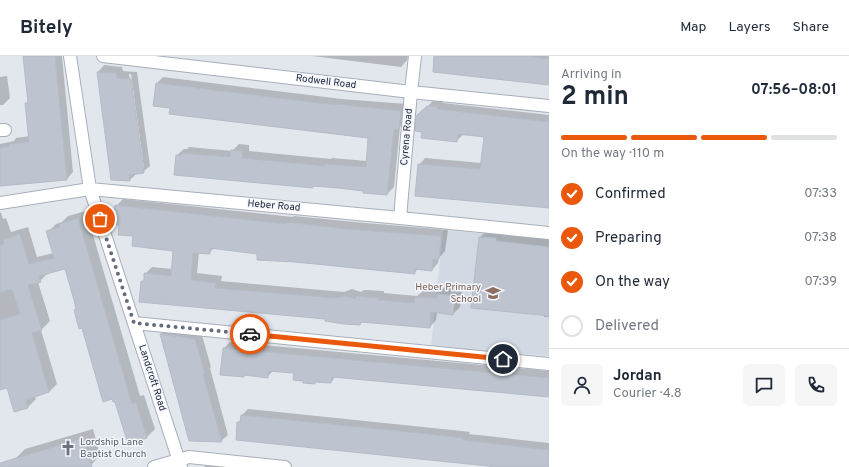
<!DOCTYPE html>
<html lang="en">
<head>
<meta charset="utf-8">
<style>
	:root { --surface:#fff; --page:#f6f6f7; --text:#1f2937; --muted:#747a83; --line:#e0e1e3; --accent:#ea580c }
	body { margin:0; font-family:Overpass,sans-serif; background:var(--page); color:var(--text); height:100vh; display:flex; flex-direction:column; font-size:15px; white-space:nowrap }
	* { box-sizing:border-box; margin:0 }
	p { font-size:13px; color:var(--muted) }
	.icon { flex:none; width:22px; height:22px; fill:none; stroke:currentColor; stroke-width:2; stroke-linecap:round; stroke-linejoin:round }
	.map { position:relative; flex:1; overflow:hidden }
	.drawer { display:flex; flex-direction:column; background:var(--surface); width:300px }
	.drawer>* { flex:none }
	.pin { position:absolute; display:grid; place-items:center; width:34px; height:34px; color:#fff; margin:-17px; border:2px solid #fff; border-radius:50%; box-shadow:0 1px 4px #0007 }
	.courier { position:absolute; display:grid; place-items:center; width:40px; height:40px; margin:-20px; border:3px solid #ea580c; border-radius:50%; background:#fff; color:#222; box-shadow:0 1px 5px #0007 }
	.summary em { font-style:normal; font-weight:700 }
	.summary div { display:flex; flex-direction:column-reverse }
	.summary { display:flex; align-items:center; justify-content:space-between; height:68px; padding:0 12px }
	h1 { font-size:26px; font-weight:700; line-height:30px }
	.bar { display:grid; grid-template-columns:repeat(4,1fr); gap:6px 4px; align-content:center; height:48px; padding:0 12px }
	.bar i { height:5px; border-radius:3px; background:var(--line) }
	.bar .on { background:var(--accent) }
	.bar p { grid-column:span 4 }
	.line { display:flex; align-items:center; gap:10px; padding:0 12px; border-top:1px solid var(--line) }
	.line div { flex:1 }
	.round { display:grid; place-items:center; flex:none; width:42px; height:42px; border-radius:6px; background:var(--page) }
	ol { padding:0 12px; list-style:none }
	li { display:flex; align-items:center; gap:12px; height:44px }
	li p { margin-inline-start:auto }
	li .icon { padding:4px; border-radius:50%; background:var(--accent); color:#fff; stroke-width:4 }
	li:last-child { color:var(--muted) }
	li i { width:22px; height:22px; border:2px solid var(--line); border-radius:50% }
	header { display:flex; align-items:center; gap:24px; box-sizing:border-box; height:56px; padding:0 20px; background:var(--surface); border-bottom:1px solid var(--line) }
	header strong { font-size:19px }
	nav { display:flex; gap:22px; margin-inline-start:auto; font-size:14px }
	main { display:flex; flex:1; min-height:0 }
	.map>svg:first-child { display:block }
	.built { fill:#d3d9e2 }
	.shadow { fill:#0003; fill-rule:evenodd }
	.building { fill:#bdc4cf; stroke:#b4bcc8 }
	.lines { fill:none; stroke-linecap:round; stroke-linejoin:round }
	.minor-casing { stroke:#a8aeba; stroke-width:14 }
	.minor { stroke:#fff; stroke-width:12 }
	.done { stroke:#646b7e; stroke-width:4; stroke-dasharray:0 7.2 }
	.route { stroke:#ea580c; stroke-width:5 }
	.labels { text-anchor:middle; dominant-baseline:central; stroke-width:3; stroke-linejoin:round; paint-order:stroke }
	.street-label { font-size:10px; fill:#202841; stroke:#f3f6fa }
	.education-label { font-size:10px; fill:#785e54; stroke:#f3f6fa; text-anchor:end }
	.worship-label { font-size:10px; fill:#5b616d; stroke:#f3f6fa; text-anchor:start }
</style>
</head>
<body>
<header>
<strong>Bitely</strong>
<nav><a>Map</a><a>Layers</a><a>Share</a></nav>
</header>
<main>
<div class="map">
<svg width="549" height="411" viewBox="0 0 549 411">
	<rect width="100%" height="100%" fill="#e2e7ee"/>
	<path class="built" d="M443 174 549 183V300L431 291Z"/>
	<path class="shadow" d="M24 0H62L73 116 67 123 0 130V88L14 85 16 82 30 80 26 47 29 45Z
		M312 0H408L407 4 401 11Z
		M435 0H549V28Z
		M104 9 122 11 123 15 137 16 150 110 143 116 136 118 130 124 112 123 98 16ZM129 18H131L144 112H142Z
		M7 20 10 42 3 49H0V21Z
		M163 21 342 43 407 48 405 66 400 71 394 131 387 138 365 134 314 129 313 131 177 99 184 93H187L189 91 232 95 239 88 249 89V95L331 103 332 102 367 105 370 81 171 51 157 27Z
		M435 43 443 44V47L549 59V151L419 109 425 102 482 107 485 80 463 79 456 85 423 75 417 61Z
		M123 143 293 161 294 160 355 166 448 174 445 195 439 202 438 207 432 214 419 212 414 217 214 192 209 197 199 196 197 217 222 220 221 225 344 236 352 233 361 236 364 234 384 235V237L417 240 423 235 440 236 445 231 462 233 460 251 453 258 437 256 436 264 430 271 363 265 360 268 142 226 145 222V218L152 211 173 213 174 194 134 180 120 168 116 150Z
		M86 155 140 340 144 339 155 373 147 381 129 386 116 344 77 252 66 211 48 217 40 225 38 226 50 265 41 274 57 328 49 336 35 340 36 343 28 351 7 331 0 329V157L1 156 3 163 6 162 11 176 28 171 37 201 54 197 48 176 56 168 62 166 68 160Z
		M492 169 549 178V261H544V258L480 181Z
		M168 272 201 276 211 311 210 312 228 379 221 385 161 278Z
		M230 286 549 315V340L336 320 331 326 317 325 315 327 295 316 274 314 267 321 245 318 244 320 224 292Z
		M248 353 462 375 470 376 469 378 549 387V411H509L238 367 241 364 242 359Z
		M93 373 100 399 91 409 83 411H18L15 403 25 393Z
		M208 408 226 410V411H204Z"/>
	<path class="building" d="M23 0H55L67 124 0 130V92L9 91V88L29 86 25 47H28Z
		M434 0H525L549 3V29L433 16Z
		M97 16 116 17 117 22 131 23 144 117 129 119 130 125 111 124Z
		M156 27 336 49V48L401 55 399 73H394L387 139 363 137V135L339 132 313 130V132L174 119 176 99 181 100 182 97 230 101 231 94 243 95 242 102 325 110V108L366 111 368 82 169 58 170 52 153 50Z
		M427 50 437 51V53L549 66V152L415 140 418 108 480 113 484 81 458 78 457 86 421 82 422 76 415 75 416 60Z
		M115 149 286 168V166L347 173 441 180 439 203H433L432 215 415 213V218L295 206 257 204V198L210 192V198L193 197 191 224 216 227 215 232 336 242 345 240 356 243V240L378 242V244L414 247 415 241 436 242 437 238 455 240 453 259 431 256 430 272 361 266 360 269 344 268 325 265V263L139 246 141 225H144V217L171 220 173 195 132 190 133 180 118 179 119 169H113Z
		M78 162 132 348 136 346 147 382 128 388 115 346H113L112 343 103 346 82 272 79 273 74 254 76 253 74 244 65 213 39 220 41 226 28 229 42 274 32 277 49 336 26 344 28 352 14 356 7 332 0 334V264L20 258 12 233 0 236V189L4 188 3 184 20 178 29 208 54 202 46 175 60 171 59 168Z
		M479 181 496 182V185L549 191V260L471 252Z
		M160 278 195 283 205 318H203L222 386 189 385Z
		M223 292 549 322V341L332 321 331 327 315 326V328L303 327V325L293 324 294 317 268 315V322L244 319V321L220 319Z
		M241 359 428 378 463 382V384L549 394V411H497L236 384 237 366H240Z
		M83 382 92 411H0V407Z"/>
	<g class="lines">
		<g class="minor-casing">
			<path id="minor" d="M70 0 90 133 181 411
				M103 0 411 36 549 50
				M0 74H5
				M0 147 90 133 400 162 549 177
				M400 162 411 36 415 0
				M134 267 549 308
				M154 411 189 401 285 411"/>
		</g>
		<use href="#minor" class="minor"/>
	</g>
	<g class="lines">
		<path class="done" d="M100 163 134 267 250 278"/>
		<path class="route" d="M250 278 503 303"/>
	</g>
	<defs>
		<g id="school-bare" transform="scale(1.2)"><path d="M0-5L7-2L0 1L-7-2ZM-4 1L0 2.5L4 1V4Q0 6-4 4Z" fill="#8d6e63" stroke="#f3f6fa" stroke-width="2.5" paint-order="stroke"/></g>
		<g id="church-bare" transform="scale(1.2)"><path d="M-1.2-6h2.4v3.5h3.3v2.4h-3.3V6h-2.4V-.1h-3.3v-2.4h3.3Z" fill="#6b7280" stroke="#f3f6fa" stroke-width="2.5" paint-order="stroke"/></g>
	</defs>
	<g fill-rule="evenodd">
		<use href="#school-bare" x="493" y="237"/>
		<use href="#church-bare" x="68" y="392"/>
	</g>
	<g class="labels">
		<g class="street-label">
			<text transform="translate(326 26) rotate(7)">Rodwell Road</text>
			<text transform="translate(407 81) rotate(-85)">Cyrena Road</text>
			<text transform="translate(274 150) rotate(5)">Heber Road</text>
			<text transform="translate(152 322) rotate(72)">Landcroft Road</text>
		</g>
		<g class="education-label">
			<text x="481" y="231">Heber Primary<tspan x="481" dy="12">School</tspan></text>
		</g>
		<g class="worship-label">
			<text x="80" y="386">Lordship Lane<tspan x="80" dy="12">Baptist Church</tspan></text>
		</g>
	</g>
</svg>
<div class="pin" style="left:100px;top:163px;background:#ea580c"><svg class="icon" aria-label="bag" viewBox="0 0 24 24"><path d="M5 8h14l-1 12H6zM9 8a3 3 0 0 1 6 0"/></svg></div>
<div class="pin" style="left:503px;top:303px;background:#1f2937"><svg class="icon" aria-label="home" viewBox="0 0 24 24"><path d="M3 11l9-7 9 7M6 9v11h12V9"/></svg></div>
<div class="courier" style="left:250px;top:278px"><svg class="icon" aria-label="car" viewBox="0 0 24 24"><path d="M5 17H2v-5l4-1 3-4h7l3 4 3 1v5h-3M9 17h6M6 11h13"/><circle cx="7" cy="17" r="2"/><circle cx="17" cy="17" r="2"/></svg></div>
</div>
<section class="drawer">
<div class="summary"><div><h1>2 min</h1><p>Arriving in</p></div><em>07:56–08:01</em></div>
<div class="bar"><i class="on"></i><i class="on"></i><i class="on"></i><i></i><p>On the way · 110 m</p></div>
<ol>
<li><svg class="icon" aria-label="check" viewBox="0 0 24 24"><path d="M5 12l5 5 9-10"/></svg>Confirmed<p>07:33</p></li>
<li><svg class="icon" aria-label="check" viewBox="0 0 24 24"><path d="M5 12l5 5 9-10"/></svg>Preparing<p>07:38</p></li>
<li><svg class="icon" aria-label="check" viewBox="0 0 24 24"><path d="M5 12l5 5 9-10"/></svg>On the way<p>07:39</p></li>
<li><i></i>Delivered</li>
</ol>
<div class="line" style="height:72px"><a class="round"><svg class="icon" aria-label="person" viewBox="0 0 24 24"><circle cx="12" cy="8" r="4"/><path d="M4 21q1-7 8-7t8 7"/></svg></a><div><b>Jordan</b><p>Courier · 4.8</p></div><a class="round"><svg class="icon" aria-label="chat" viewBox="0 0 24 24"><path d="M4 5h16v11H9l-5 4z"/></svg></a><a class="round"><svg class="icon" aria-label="phone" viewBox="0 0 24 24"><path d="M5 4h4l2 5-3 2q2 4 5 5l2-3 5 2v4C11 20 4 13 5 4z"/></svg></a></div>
</section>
</main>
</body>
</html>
